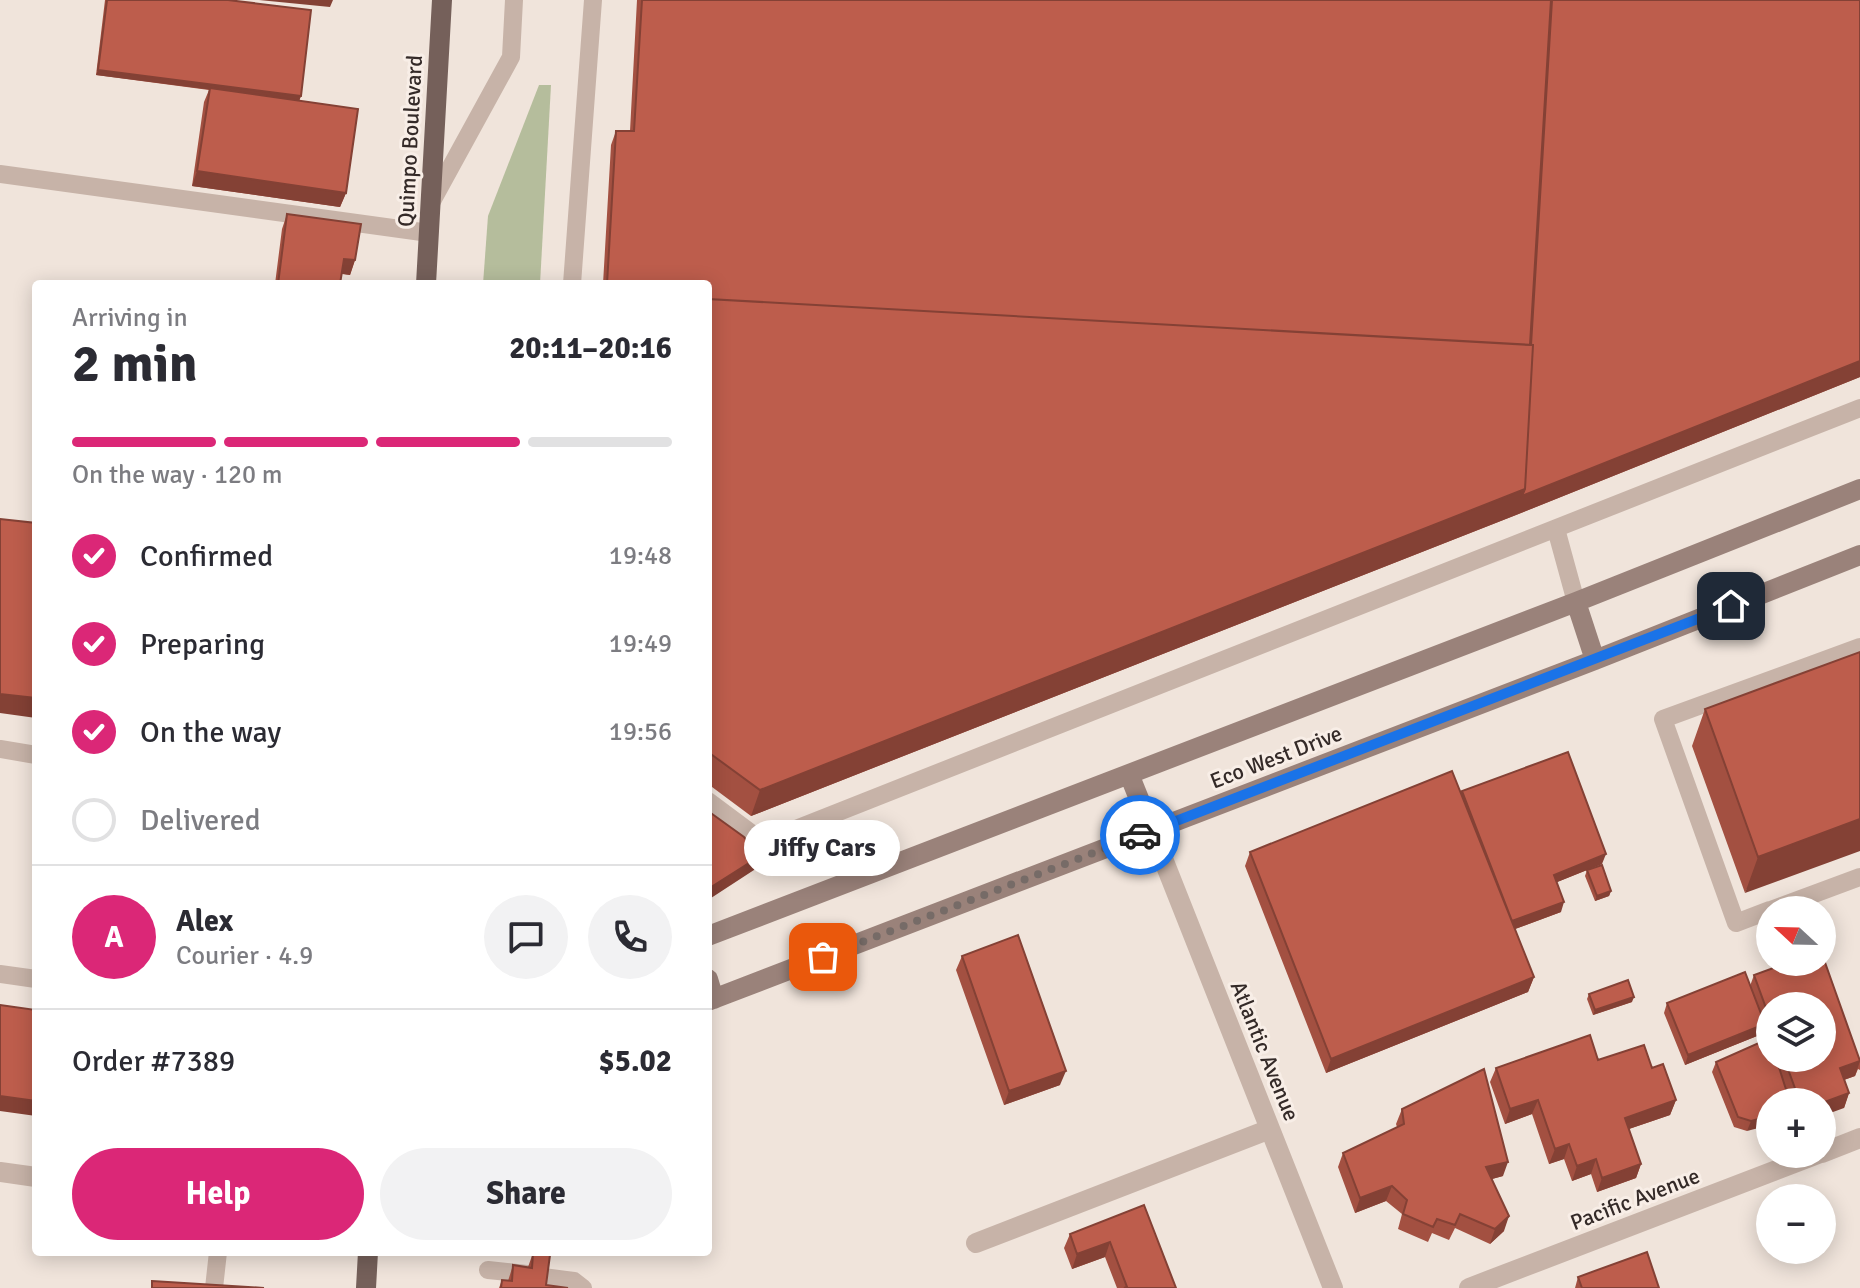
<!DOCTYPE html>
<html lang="en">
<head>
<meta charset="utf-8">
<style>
	:root { --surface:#fff; --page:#f2f2f3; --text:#2b2b33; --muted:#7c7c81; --line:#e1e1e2; --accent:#db2777 }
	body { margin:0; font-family:Signika,sans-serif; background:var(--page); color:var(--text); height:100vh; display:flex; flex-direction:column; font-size:30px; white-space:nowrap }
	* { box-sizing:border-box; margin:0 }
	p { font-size:26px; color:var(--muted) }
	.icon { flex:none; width:44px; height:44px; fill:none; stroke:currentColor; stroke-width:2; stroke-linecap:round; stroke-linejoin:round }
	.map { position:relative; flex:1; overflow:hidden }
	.drawer { position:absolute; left:32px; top:280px; width:680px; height:976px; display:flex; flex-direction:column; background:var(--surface); border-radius:8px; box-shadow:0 4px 20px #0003 }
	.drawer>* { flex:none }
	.needle { width:52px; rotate:292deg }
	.tools { position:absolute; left:1756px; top:896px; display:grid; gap:16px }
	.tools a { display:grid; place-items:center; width:80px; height:80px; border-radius:50%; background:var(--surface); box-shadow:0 4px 20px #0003; font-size:40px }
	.pin { position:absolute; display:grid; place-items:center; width:68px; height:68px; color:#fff; margin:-34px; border-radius:16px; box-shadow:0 4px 12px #0006 }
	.courier { position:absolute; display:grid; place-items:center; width:80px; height:80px; margin:-40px; border:6px solid #1a73e8; border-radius:50%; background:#fff; color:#222; box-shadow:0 2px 10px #0007 }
	.bubble { position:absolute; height:56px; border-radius:28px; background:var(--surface); box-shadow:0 4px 20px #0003; font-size:26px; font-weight:700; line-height:56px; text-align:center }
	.headline em { font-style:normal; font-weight:700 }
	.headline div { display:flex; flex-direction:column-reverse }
	.headline { display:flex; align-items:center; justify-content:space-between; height:136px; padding:0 40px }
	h1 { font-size:52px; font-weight:700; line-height:60px }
	.bar { display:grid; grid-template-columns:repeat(4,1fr); gap:12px 8px; align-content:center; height:96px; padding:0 40px }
	.bar i { height:10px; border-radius:6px; background:var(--line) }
	.bar .active { background:var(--accent) }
	.bar p { grid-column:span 4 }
	.line { display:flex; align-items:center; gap:20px; padding:0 40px; border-top:2px solid var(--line) }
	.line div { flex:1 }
	.round { display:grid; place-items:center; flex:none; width:84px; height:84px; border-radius:42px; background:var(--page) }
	ol { padding:0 40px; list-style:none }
	li { display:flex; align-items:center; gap:24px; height:88px }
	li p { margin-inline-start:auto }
	li .icon { padding:8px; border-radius:50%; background:var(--accent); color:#fff; stroke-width:4 }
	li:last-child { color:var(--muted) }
	li i { width:44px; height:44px; border:4px solid var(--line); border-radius:50% }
	.action { display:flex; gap:16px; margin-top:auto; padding:16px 40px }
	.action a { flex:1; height:92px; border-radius:48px; background:var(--accent); color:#fff; font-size:32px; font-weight:700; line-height:92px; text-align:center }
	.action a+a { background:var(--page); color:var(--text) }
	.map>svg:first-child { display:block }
	.green { fill:#b5bd9c }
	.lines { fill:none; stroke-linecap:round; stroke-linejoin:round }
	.lane { stroke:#c7b3a8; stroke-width:18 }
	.street { stroke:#c7b3a8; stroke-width:20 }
	.secondary { stroke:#9a827a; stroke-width:20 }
	.primary { stroke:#75605a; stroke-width:20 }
	.wall { fill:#a35041; fill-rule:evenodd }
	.shaded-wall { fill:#844135 }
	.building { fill:#bd5d4c; stroke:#844135; stroke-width:2 }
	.done { stroke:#766b67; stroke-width:8; stroke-dasharray:0 14.4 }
	.route { stroke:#1a73e8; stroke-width:10 }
	.labels { text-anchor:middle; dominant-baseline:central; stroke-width:6; stroke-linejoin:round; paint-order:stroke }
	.street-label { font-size:22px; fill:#342a28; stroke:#f8eee7 }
</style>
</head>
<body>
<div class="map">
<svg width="1860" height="1288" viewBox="0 0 1860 1288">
	<rect width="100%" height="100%" fill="#f0e4db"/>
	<path class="green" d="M539 85H551L540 284H483L488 216Z"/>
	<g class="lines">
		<path class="lane" d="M0 174 429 233
			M431 203 511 57 514 0
			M572 284 593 0
			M1556 529 1576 602
			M0 749 36 755
			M708 801 763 842 1860 408
			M1770 910 1736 923 1663 719 1860 647
			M1771 910 1860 877
			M0 974 36 979
			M488 1270 527 1274
			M543 1277 574 1281 583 1288
			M214 1288 218 1252"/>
		<path class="street" d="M1152 831 1333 1288
			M1822 1153 1860 1138
			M0 1172 36 1177
			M976 1243 1270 1129
			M1469 1288 1818 1154"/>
		<path class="secondary" d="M1576 602 1595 660
			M1129 774 1152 831
			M708 936 1576 602 1860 489
			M708 979 714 999
			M708 1001 1595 660 1860 555"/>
		<path class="primary" d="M426 284 442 0
			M366 1288 368 1252"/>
	</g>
	<path class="wall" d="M105 0H228L301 96 299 101 346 193 340 207 192 186 204 102 209 90 96 75Z
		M637 0H1860V377L1516 515 751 816 708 784V284H603L611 145 616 131H630Z
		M287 214 355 260 350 275 342 274 340 284H275L282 229Z
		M1860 652 1745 893 1692 746 1705 709Z
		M1462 791 1602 864 1557 882 1561 912 1515 929 1534 977 1528 992 1326 1073 1245 866 1250 852 1461 794Z
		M1587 870 1611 891 1609 896 1595 901 1585 876Z
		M962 956 1060 1085 1004 1105 956 970Z
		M1754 975 1860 1060V1070L1858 1069 1855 1076 1844 1080 1849 1093 1844 1108 1822 1102H1770L1747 1131 1734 1127 1712 1072 1716 1062 1767 1039 1763 1029 1762 1034 1685 1065 1664 1013 1667 1003 1750 986ZM1770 1006 1822 1058H1770Z
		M1589 994 1632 1002 1593 1015 1587 999Z
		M1598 1060 1652 1068 1676 1100 1670 1115 1629 1129 1641 1164 1636 1178 1597 1192 1591 1174 1572 1181 1564 1159 1549 1164 1532 1114 1505 1124 1490 1082 1496 1068Z
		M1402 1109 1503 1176 1492 1179 1504 1231 1490 1244 1455 1228 1449 1240 1432 1233 1428 1242 1398 1229 1402 1214 1386 1201 1355 1213 1338 1167 1343 1153 1397 1127 1396 1124Z
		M1144 1205 1176 1288H1117L1105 1257 1072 1269 1064 1248 1070 1234Z
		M533 1253 546 1285 568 1288H499L502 1280 508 1281 513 1265 528 1267Z
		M1578 1277 1659 1288H1575Z"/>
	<path class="shaded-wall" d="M259 0H333L330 7Z
		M98 70 301 96 299 101 96 75Z
		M197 171 346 193 340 207 192 186Z
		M344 259 355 260 350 275 338 273Z
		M1860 361V377L1516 515 751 816 760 790 1525 489Z
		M0 694 36 698V718L0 713Z
		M1860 819V851L1745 893 1758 857Z
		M1606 854 1602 864 1550 885 1554 875Z
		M760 856 754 870 708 900V889Z
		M1611 891 1609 896 1595 901 1597 896Z
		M1564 902 1561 912 1507 932 1511 922Z
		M1534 977 1528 992 1326 1073 1331 1059Z
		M1634 997 1632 1002 1593 1015 1595 1010Z
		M1765 1024 1762 1034 1685 1065 1688 1055Z
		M1860 1061 1855 1076 1835 1083 1840 1068Z
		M1066 1071 1060 1085 1004 1105 1009 1091Z
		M1849 1093 1844 1108 1822 1116V1103Z
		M0 1096 36 1101V1116L0 1111Z
		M1538 1100 1532 1114 1505 1124 1510 1109Z
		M1676 1100 1670 1115 1620 1132 1625 1118Z
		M1770 1116V1125L1747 1131 1751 1121Z
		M1569 1144 1564 1159 1549 1164 1555 1149Z
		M1596 1159 1591 1174 1572 1181 1577 1166Z
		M1508 1162 1503 1176 1481 1182 1486 1167Z
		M1641 1164 1636 1178 1597 1192 1602 1178Z
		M1392 1186 1386 1201 1355 1213 1360 1198Z
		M1509 1216 1504 1231 1490 1244 1495 1229Z
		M1110 1242 1105 1257 1072 1269 1077 1254Z"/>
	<path class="building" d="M107 0H228L311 10 301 96 98 70Z
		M642 0H1551L1530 345 708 299V284H607L616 131H634Z
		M1552 0H1860V361L1522 496 1525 489 1533 345H1531Z
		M210 88 358 109 346 193 197 171Z
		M287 214 361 224 355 260 344 259 340 284H278Z
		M708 299 1533 345 1525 489 760 790 708 752Z
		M0 519 36 523V698L0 694Z
		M1860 652V819L1758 857 1705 709Z
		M1568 752 1606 854 1554 875 1564 902 1512 921 1462 791Z
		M1452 771 1534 977 1331 1059 1250 852Z
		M708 811 744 837 760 856 708 889Z
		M1602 865 1611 891 1597 896 1587 870Z
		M1018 935 1066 1071 1009 1091 962 956Z
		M1822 954 1860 1061 1840 1068 1849 1093 1822 1103V1102H1800L1784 1058H1822V1006H1770V1019L1754 975 1790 962H1822Z
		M1745 972 1765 1024 1688 1055 1667 1003Z
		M1628 980 1634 997 1595 1010 1589 994Z
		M0 1005 36 1010V1101L0 1096Z
		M1590 1035 1598 1060 1644 1045 1652 1068 1663 1064 1676 1100 1625 1118 1641 1164 1602 1178 1596 1159 1577 1166 1569 1144 1555 1149 1538 1100 1510 1109 1496 1068Z
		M1770 1038V1058H1776L1790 1102H1770V1116L1751 1121 1738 1117 1716 1062Z
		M1484 1069 1508 1162 1486 1167 1509 1216 1495 1229 1460 1214 1455 1225 1437 1219 1433 1227 1403 1214 1407 1200 1392 1186 1360 1198 1343 1153 1404 1124 1402 1109Z
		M1144 1205 1176 1288H1124L1127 1287 1110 1242 1077 1254 1070 1234Z
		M1647 1252 1659 1288H1582L1578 1277Z
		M533 1253 550 1255 546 1285 568 1288H501L502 1280 512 1281 513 1265 532 1268Z
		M152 1281 264 1288H152Z"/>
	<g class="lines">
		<path class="done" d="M823 957 1140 835"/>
		<path class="route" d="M1140 835 1731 606"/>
	</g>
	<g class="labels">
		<g class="street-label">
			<text transform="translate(410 141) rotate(-87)">Quimpo Boulevard</text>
			<text transform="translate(1276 757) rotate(-21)">Eco West Drive</text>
			<text transform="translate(1265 1051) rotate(68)">Atlantic Avenue</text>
			<text transform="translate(1635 1199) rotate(-21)">Pacific Avenue</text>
		</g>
	</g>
</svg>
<div class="tools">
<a><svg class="needle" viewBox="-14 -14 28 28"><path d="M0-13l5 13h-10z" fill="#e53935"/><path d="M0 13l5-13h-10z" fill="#7c7c81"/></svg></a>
<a><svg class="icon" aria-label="layers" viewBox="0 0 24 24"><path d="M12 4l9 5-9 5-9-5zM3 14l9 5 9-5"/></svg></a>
<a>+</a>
<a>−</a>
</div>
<div class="pin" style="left:823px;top:957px;background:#ea580c"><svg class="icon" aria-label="bag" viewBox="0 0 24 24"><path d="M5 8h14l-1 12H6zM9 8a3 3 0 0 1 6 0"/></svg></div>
<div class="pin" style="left:1731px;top:606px;background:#1f2937"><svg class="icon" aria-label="home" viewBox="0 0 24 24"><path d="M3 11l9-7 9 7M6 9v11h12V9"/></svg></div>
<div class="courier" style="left:1140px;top:835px"><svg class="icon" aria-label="car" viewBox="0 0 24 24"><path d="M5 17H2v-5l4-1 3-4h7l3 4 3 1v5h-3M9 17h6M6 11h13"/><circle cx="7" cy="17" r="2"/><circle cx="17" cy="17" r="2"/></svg></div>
<div class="bubble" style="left:744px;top:820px;width:156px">Jiffy Cars</div>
<section class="drawer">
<div class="headline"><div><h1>2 min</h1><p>Arriving in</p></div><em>20:11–20:16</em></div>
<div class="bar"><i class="active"></i><i class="active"></i><i class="active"></i><i></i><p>On the way · 120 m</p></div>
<ol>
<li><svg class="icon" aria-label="check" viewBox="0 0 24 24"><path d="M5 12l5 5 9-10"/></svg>Confirmed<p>19:48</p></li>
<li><svg class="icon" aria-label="check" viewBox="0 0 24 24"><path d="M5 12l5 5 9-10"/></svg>Preparing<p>19:49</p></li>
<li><svg class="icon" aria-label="check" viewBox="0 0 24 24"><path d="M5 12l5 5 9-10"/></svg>On the way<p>19:56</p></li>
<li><i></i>Delivered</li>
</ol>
<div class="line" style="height:144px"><b class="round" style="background:var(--accent);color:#fff">A</b><div><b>Alex</b><p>Courier · 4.9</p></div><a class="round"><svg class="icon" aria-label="chat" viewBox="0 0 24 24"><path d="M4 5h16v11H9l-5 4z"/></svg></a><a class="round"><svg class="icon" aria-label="phone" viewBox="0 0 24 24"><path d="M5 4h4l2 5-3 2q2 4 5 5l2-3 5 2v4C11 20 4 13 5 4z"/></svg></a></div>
<div class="line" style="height:104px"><div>Order #7389</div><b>$5.02</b></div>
<div class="action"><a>Help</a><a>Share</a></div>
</section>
</div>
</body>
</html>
